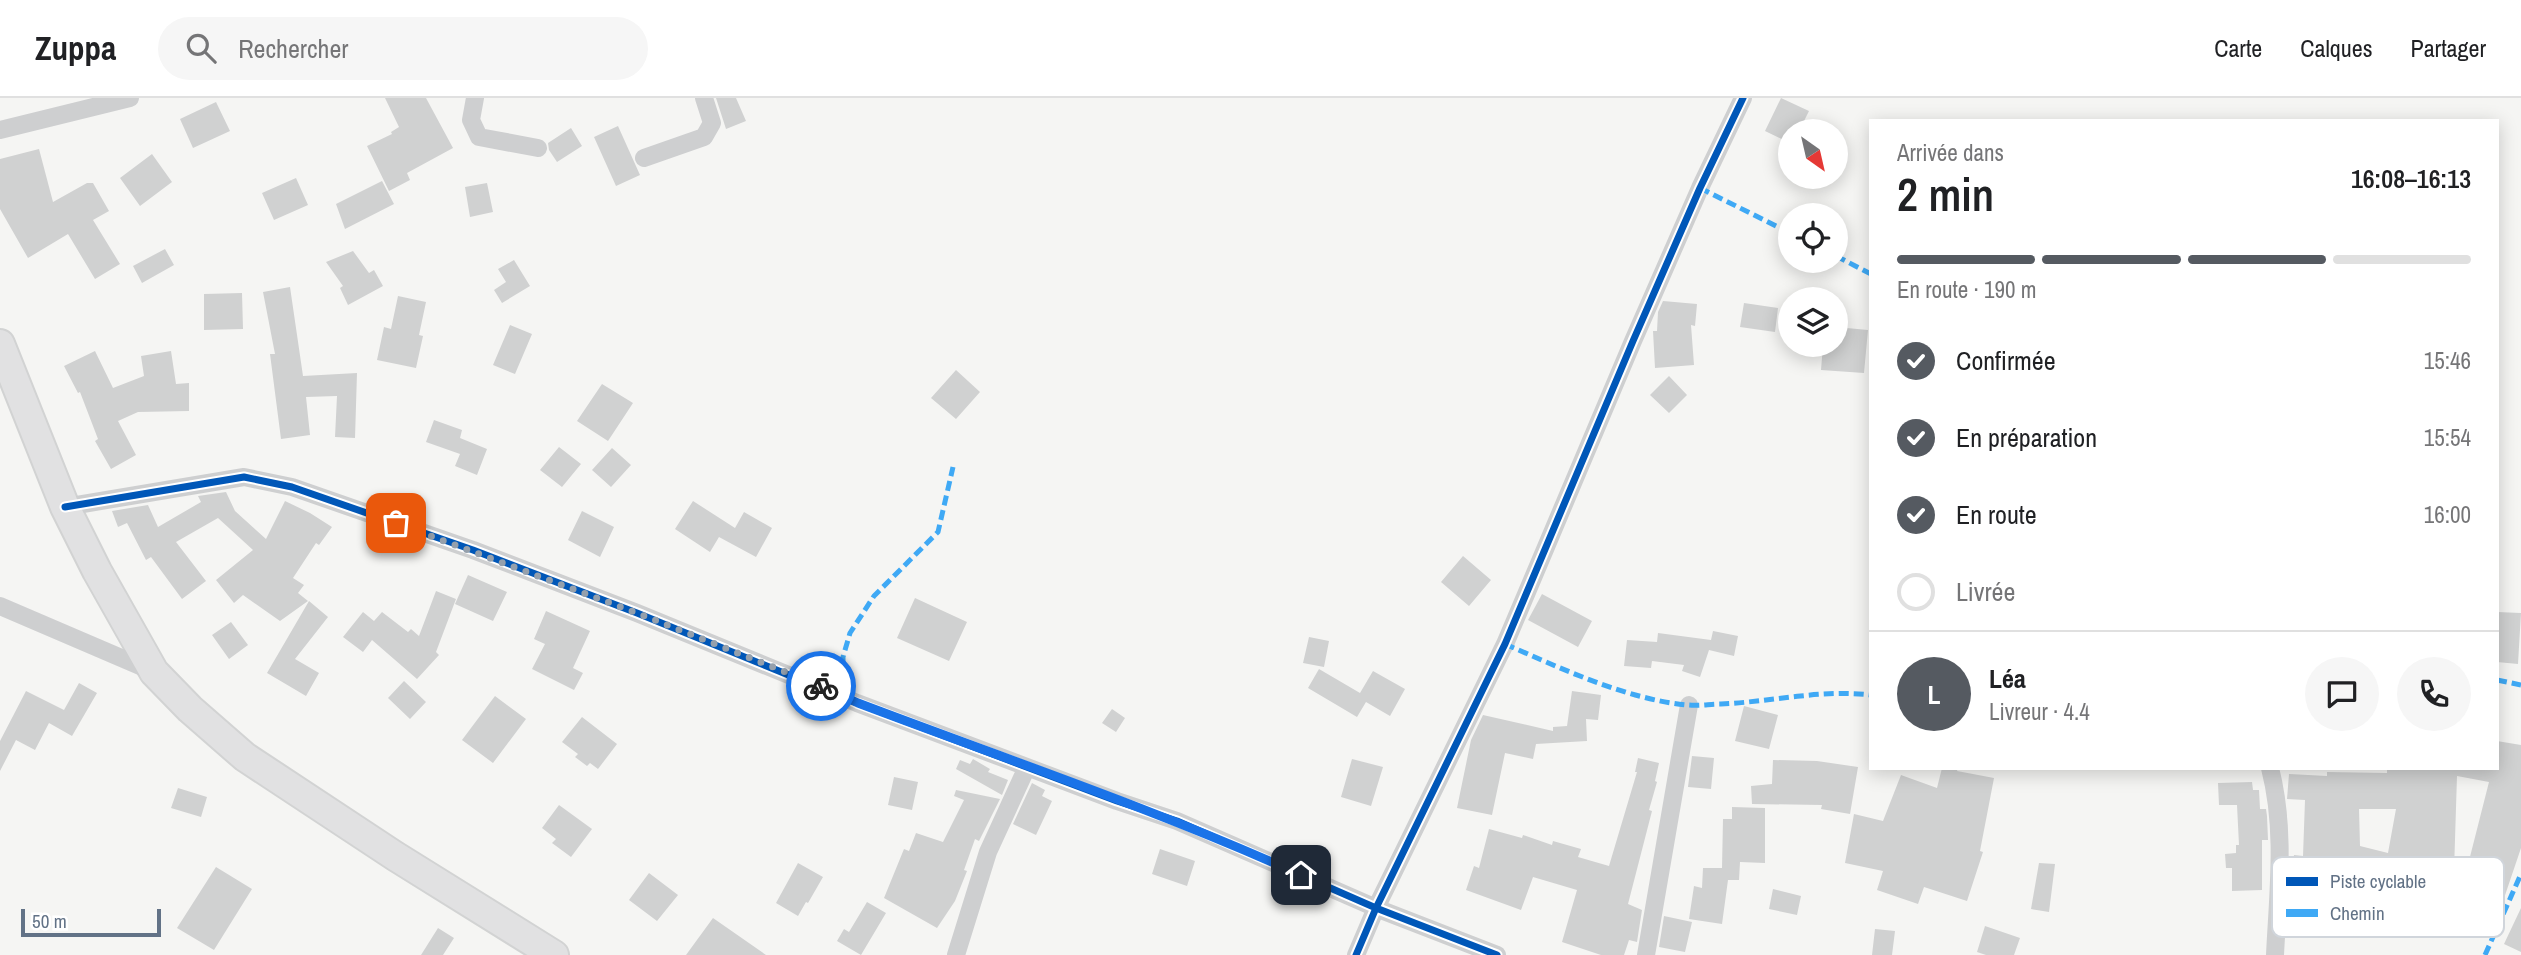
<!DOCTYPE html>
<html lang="fr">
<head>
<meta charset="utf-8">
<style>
	:root { --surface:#fff; --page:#f6f6f6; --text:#202124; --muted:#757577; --line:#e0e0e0; --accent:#555a61 }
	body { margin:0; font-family:"Archivo Narrow",sans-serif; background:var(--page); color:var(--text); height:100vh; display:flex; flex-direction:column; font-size:26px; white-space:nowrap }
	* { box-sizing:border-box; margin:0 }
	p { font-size:23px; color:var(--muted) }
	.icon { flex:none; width:38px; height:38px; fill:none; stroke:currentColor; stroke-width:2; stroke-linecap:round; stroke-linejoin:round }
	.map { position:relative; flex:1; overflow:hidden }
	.drawer { position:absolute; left:1869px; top:21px; width:630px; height:651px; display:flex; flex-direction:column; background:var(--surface); border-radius:0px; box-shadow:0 4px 18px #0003 }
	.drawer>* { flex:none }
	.needle { width:46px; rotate:146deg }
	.tools { position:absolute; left:1778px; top:21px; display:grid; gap:14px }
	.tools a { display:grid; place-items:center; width:70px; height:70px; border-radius:50%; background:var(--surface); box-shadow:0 4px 18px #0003; font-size:35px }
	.scale { position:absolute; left:21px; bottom:18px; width:140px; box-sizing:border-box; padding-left:7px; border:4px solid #627286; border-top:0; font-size:19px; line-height:24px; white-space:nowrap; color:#627286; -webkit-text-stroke:5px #fff; paint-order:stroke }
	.pin { position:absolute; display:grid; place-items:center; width:60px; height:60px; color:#fff; margin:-30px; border-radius:14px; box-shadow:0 4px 10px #0006 }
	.courier { position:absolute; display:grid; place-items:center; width:70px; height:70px; margin:-35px; border:5px solid #1a73e8; border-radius:50%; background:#fff; color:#222; box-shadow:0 2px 9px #0007 }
	.head em { font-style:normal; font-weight:600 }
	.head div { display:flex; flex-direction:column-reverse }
	.head { display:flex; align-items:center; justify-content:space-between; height:119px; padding:0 28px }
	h1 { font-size:46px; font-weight:600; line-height:52px }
	.bar { display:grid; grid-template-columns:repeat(4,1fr); gap:10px 7px; align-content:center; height:84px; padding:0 28px }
	.bar i { height:9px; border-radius:5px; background:var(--line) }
	.bar .current { background:var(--accent) }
	.bar p { grid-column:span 4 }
	.line { display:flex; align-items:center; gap:18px; padding:0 28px; border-top:2px solid var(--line) }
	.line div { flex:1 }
	.round { display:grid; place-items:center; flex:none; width:74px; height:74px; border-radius:37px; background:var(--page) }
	ol { padding:0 28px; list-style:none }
	li { display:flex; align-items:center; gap:21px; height:77px }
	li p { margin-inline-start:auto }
	li .icon { padding:7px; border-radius:50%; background:var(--accent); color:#fff; stroke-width:4 }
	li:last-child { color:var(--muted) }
	li i { width:38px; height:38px; border:4px solid var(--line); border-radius:50% }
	header { display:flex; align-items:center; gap:42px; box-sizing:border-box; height:98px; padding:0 35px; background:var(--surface); border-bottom:2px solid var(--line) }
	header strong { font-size:33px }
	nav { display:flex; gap:38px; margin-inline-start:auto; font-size:24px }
	.search { width:490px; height:63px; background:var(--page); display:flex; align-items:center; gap:18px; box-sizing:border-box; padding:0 24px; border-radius:38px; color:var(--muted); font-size:26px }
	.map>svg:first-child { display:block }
	.building { fill:#d0d1d1; fill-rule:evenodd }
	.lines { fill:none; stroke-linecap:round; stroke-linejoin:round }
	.trunk-casing { stroke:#d2d3d3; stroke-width:32 }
	.minor { stroke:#cecfd0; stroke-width:18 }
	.trunk { stroke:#e1e1e2; stroke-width:28 }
	.quiet { stroke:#3fa9f5; stroke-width:5; stroke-dasharray:10 5; stroke-linecap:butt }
	.cycleway-casing { stroke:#fff; stroke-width:11 }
	.cycleway { stroke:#0057b8; stroke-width:7 }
	.done { stroke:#95a0ac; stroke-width:7; stroke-dasharray:0 12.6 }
	.route { stroke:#1a73e8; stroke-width:9 }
	.key { fill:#fff; stroke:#d0d5db; stroke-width:2 }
	.key-label { font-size:19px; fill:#627286 }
</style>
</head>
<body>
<header>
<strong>Zuppa</strong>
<div class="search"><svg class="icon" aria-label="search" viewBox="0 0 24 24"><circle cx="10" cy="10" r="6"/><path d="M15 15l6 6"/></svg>Rechercher</div>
<nav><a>Carte</a><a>Calques</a><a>Partager</a></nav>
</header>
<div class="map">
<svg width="2521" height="857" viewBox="0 0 2521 857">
	<rect width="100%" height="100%" fill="#f5f5f3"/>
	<path class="building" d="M385 0H426L453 50 407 75 410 82 389 93 367 48 392 36 391 34 399 29Z
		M716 0H736L746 23 726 31Z
		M1781 0 1809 13 1799 33H1790V45L1765 33Z
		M216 4 230 33 193 50 180 21Z
		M618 28 640 77 616 88 594 39Z
		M571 30 582 48 557 64 549 52 548 45Z
		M39 51 53 104 87 85H93L109 113 93 122 120 166 95 181 68 136 28 160 0 111V61Z
		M152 56 172 84 140 108 120 80Z
		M296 80 308 107 274 122 262 95Z
		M382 83 394 106 345 131 336 106Z
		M487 85 493 114 470 119 465 89Z
		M165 151 174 167 142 185 133 168Z
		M353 153 369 175 374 172 383 188 348 207 340 190 343 188 326 164Z
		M514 162 530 188 502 205 494 192 506 184 498 171Z
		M290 189 303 278 357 275 355 340 335 339 337 298 306 299 310 337 281 341 270 256H275L263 194Z
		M242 195 243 231 204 232V196Z
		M398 198 426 204 419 237 423 238 416 270 377 262 384 229 391 231Z
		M1663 203 1697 206 1695 228 1691 227 1694 267 1655 270 1653 233H1657L1658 214Z
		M1744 205 1778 210 1775 234 1740 229Z
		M510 227 532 236 515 276 493 267Z
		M1836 229 1868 232 1864 275 1821 272 1823 247H1836Z
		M95 253 113 290 144 278 141 258 171 253 176 286 189 285V313L138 314 118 323 136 357 111 371 95 343 98 341 80 294 78 295 64 268Z
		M956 272 980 294 956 321 931 300Z
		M1669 278 1687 297 1669 315 1650 297Z
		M602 286 633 305 608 343 577 323Z
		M434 322 462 332 460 340 487 351 477 377 455 368 460 356 426 344Z
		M559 349 581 366 562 389 540 372Z
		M612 350 631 367 611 389 592 372Z
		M226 394 235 413 266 441 285 403 310 415 332 429 319 447 316 445 293 480 304 487 298 495 308 503 280 523 243 497 234 505 216 482 253 452 218 420 176 444 206 483 182 501 151 459 146 462 127 425 118 429 112 413 148 407 158 429 201 404 198 398Z
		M693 403 735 430 744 414 772 430 756 459 719 439 710 454 675 431Z
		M582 413 614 429 600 459 568 442Z
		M1463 458 1491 482 1469 508 1441 484Z
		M468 477 507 494 493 523 455 506Z
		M436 493 456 501 436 554 439 557 417 581 372 542 363 554 343 539 363 514 374 523 382 514 408 534 411 531 419 538Z
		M1542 496 1592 523 1578 549 1528 522Z
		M915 500 967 524 949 563 897 540Z
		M309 503 328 519 295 561 319 575 306 598 267 575Z
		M546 513 590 533 573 570 583 575 574 592 532 571 545 546 534 541Z
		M2497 514 2521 515 2518 566 2497 564Z
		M231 524 248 547 229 561 212 537Z
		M1713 533 1738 538 1734 558 1709 552 1700 579 1682 573 1684 567 1652 563 1651 570 1624 568 1627 542 1657 544 1658 535 1711 542Z
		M1309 539 1329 543 1324 569 1303 565Z
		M1319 571 1360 595 1373 573 1405 591 1390 618 1366 604 1357 619 1308 590Z
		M404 583 426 604 410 621 388 600Z
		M79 585 97 595 72 638 49 625 35 652 16 642 0 673V643L26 593 64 612Z
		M1572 593 1601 597 1598 622 1586 621 1587 643 1536 646 1533 661 1505 655 1492 717 1457 710 1471 642 1483 617 1553 633V629L1567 628Z
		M495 598 526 621 493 665 462 642Z
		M1744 608 1778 617 1769 651 1735 643Z
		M1112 611 1125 620 1116 634 1102 625Z
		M582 619 617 646 598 671 590 665 587 668 575 659 578 656 562 644Z
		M2497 643 2521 647V750L2498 818 2479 811 2471 831 2453 823 2460 807 2458 806 2489 684 2457 678 2453 805 2429 797 2431 789 2361 771 2351 824 2312 817 2318 790 2291 787 2294 757 2303 758 2305 702 2287 701 2289 676 2327 678V674L2387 675V670H2497ZM2359 711H2396L2388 755 2360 748Z
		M1692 658 1714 660 1711 691 1688 689Z
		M1638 660 1659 665 1655 683 1657 684 1649 712 1652 713 1628 806 1642 812 1637 844 1629 842 1624 857H1601L1562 844 1577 792 1533 779 1521 812 1466 792 1474 768 1479 770 1489 731 1522 740 1523 737 1552 747 1553 743 1581 751 1578 759 1609 768 1637 674H1635Z
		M973 661 990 671 988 674 1008 682 1002 697 956 671 960 662 970 666Z
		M1352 661 1383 669 1371 708 1341 699Z
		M1773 662 1817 663 1858 669 1850 716 1821 711 1822 707 1752 706 1751 688 1772 686Z
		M1942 670H1958L1957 673 1994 680 1980 753 1983 754 1967 803 1924 789 1918 806 1877 792 1883 773 1845 765 1854 716 1883 723 1901 677 1937 690Z
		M894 679 918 684 912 712 888 707Z
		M2252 684 2253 692H2259L2260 711H2266L2267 718 2268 742H2262V792L2232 793V770H2226L2225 756 2236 755V747H2239L2237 707H2219L2218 685Z
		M1032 685 1045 692 1042 698 1052 703 1036 737 1013 726Z
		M178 690 207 699 201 719 171 710Z
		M956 692 1000 701 979 743 975 741 964 772 967 773 955 803 937 830 884 800 904 751 909 753 916 735 943 744 964 702 954 698Z
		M559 707 592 731 571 759 552 745 556 741 542 730Z
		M1732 709 1765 710V765L1740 764 1739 782H1728L1722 826 1689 821 1694 788 1702 790 1703 770H1722L1723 721H1732Z
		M1160 751 1195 763 1187 788 1152 776Z
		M798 765 823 779 808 805 806 804 798 818 776 805Z
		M2039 765 2055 766 2049 814 2031 811Z
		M216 769 252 791 214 852 177 830Z
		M649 775 678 797 657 823 629 802Z
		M1773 791 1801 798 1797 817 1769 811Z
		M867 804 886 815 861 857 837 843 844 831 849 834Z
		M2521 810V854L2504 846Z
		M1664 818 1692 824 1685 854 1659 849Z
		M713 820 766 857H686Z
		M1985 828 2020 840 2014 857H1986L1977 854Z
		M438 830 454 840 443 857H421Z
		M1875 831 1895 833 1892 857H1872Z"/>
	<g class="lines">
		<g class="trunk-casing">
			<path id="trunk" d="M0 246 65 409 97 473 154 574 190 611 245 659 395 758 554 857"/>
		</g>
		<path class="minor" d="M475 0 471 22 479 39 538 50
			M0 32 130 0
			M644 60 704 39 712 25 704 0
			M65 409 244 379 292 389 473 452 637 515 857 605 1117 703 1177 723 1376 810 1497 857
			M0 508 154 574
			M2270 670C2286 732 2278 794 2275 857
			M956 857 988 754 1027 669
			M1356 857 1376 810 1505 546 1633 243 1700 90 1743 0
			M1646 857 1689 607"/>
		<use href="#trunk" class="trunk"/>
		<path class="quiet" d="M1700 90 1790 135
			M1836 158 1871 176
			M1505 546C1560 570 1628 602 1688 607 1699 608 1710 606 1721 606 1770 604 1821 591 1871 597
			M2497 582 2521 587
			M843 597V559L850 535 874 498 938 434 953 369
			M2485 857 2521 776"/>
		<g class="cycleway-casing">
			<path id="cycleway" d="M65 409 244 379 292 389 473 452 637 515 857 605 1117 703 1177 723 1376 810 1497 857
				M1356 857 1376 810 1505 546 1633 243 1700 90 1743 0"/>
		</g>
		<use href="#cycleway" class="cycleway"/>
	</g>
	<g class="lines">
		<path class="done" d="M396 425 637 515 821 588"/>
		<path class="route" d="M821 588 858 605C1006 661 1157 712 1301 777"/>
	</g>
	<rect x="2272" y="759" width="232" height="80" rx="10" class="key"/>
	<rect x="2286" y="779" width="32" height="9" fill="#0057b8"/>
	<rect x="2286" y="811" width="32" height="8" fill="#3fa9f5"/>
	<g class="key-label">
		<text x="2330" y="790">Piste cyclable</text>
		<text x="2330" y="822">Chemin</text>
	</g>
</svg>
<div class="tools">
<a><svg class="needle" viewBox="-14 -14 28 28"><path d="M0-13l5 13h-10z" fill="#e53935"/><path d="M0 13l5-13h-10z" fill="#757577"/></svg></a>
<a><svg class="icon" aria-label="locate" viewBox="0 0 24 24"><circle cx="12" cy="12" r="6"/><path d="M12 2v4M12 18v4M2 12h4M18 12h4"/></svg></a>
<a><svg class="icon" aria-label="layers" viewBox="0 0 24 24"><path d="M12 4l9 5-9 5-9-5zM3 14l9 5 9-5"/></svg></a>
</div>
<div class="scale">50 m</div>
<div class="pin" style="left:396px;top:425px;background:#ea580c"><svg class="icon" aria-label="bag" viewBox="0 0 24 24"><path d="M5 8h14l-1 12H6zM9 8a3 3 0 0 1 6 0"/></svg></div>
<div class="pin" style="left:1301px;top:777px;background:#1f2937"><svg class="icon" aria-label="home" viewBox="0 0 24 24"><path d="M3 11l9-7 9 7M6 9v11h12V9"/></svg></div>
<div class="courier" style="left:821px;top:588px"><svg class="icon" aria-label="bike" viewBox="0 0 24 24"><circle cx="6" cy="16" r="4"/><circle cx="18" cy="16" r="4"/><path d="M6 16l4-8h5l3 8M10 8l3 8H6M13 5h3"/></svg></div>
<section class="drawer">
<div class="head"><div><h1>2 min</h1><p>Arrivée dans</p></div><em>16:08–16:13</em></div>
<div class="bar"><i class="current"></i><i class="current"></i><i class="current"></i><i></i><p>En route · 190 m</p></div>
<ol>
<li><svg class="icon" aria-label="check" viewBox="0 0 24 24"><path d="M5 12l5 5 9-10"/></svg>Confirmée<p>15:46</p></li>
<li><svg class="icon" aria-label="check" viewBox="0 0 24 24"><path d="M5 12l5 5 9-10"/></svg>En préparation<p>15:54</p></li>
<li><svg class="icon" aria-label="check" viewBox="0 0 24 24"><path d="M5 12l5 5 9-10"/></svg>En route<p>16:00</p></li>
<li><i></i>Livrée</li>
</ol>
<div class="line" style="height:126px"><b class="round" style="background:var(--accent);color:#fff">L</b><div><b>Léa</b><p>Livreur · 4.4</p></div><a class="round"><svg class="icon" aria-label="chat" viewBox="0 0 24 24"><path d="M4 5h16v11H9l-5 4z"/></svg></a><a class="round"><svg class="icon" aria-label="phone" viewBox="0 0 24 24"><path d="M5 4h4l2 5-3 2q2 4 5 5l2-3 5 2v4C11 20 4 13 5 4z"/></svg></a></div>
</section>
</div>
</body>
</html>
